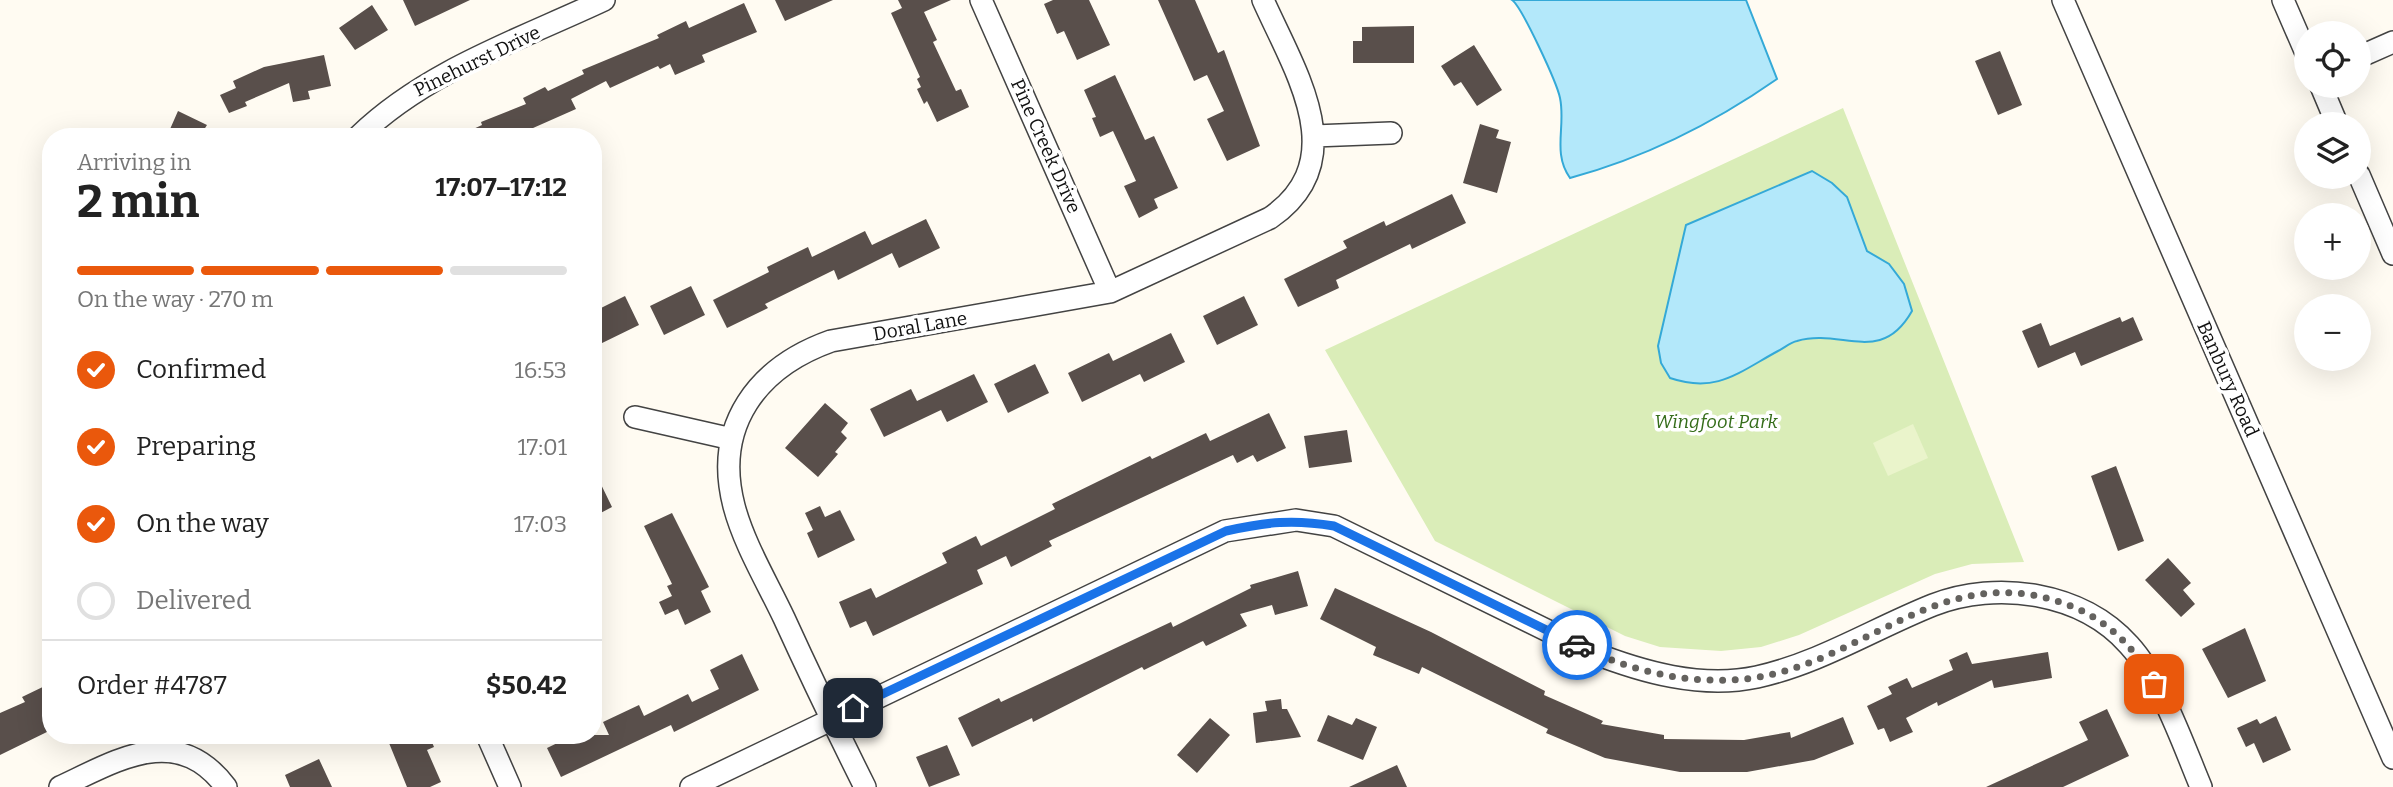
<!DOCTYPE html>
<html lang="en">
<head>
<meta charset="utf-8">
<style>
	:root { --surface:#fff; --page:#f2f2f2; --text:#222; --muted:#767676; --line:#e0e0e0; --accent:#ea580c }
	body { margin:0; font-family:Bitter,serif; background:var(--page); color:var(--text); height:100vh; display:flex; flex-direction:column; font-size:26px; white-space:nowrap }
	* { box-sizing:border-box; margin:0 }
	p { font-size:23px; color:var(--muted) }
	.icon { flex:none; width:38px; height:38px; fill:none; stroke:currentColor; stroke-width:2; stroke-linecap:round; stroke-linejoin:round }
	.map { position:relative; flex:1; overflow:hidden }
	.side { position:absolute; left:42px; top:128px; width:560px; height:616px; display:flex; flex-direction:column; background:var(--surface); border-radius:28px; box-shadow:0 7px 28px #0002 }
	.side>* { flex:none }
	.fabs { position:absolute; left:2294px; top:21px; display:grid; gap:14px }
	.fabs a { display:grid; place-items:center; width:77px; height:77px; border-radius:50%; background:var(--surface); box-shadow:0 7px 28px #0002; font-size:35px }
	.pin { position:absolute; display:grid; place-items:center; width:60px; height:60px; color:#fff; margin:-30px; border-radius:14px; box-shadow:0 4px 10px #0006 }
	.courier { position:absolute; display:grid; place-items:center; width:70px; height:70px; margin:-35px; border:5px solid #1a73e8; border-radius:50%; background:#fff; color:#222; box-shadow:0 2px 9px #0007 }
	.head em { font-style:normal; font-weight:700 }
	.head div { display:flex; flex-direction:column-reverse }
	.head { display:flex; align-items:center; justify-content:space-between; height:119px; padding:0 35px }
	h1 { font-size:46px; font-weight:700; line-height:52px }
	.bar { display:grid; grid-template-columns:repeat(4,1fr); gap:10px 7px; align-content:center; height:84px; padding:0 35px }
	.bar i { height:9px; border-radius:5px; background:var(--line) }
	.bar .on { background:var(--accent) }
	.bar p { grid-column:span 4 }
	.line { display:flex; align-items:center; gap:18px; padding:0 35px; border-top:2px solid var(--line) }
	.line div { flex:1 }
	ol { padding:0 35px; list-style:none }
	li { display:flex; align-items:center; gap:21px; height:77px }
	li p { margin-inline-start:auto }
	li .icon { padding:7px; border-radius:50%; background:var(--accent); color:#fff; stroke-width:4 }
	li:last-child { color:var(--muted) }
	li i { width:38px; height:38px; border:4px solid var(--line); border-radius:50% }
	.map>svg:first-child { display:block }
	.green { fill:#daedb8 }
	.pitch { fill:#eaf4cb }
	.water { fill:#b3e8fa; stroke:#34a9d7; stroke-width:2 }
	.building { fill:#594f4b }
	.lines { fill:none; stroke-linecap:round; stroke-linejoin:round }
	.minor-casing { stroke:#434343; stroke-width:24 }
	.minor { stroke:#fff; stroke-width:21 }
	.done { stroke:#64625f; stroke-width:7; stroke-dasharray:0 12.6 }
	.route { stroke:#1a73e8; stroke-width:9 }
	.labels { text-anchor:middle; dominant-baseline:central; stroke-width:7; stroke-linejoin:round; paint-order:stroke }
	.street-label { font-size:19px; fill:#101010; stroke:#fff }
	.park-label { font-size:19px; font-style:italic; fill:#356d1a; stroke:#fff }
</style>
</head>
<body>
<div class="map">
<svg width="2393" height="787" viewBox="0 0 2393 787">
	<rect width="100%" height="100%" fill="#fffbf2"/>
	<path class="green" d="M1843 108 2024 562 1972 564 1935 574 1799 635 1761 647 1721 651 1660 647 1625 636 1435 541 1325 350Z"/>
	<path class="pitch" d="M1913 424 1928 458 1888 476 1873 443Z"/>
	<path class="water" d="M1512 0H1746L1777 79C1714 123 1644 158 1570 178 1552 153 1566 126 1560 98 1557 83 1522 7 1512 0Z
		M1812 171 1832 183 1847 197 1867 251 1889 264 1904 284 1912 311C1881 366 1842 328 1797 341 1791 342 1784 348 1778 351 1739 372 1717 394 1670 378L1661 363 1658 346 1686 225Z"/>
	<path class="building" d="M403 0H470L415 26Z
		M775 0H833L785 21Z
		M898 0H951L924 12 937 40 933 42 956 91 961 89 969 107 937 122 927 101 924 104 917 89 921 87 917 79 920 77 891 13 902 8Z
		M1053 0H1089L1110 45 1077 60 1064 31 1057 34 1044 4Z
		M1158 0H1195L1218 53 1224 50 1260 146 1227 161 1207 119 1224 111 1207 75 1194 81Z
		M744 3 757 32 702 55 705 62 675 75 670 64 660 69 658 66 610 88 606 81 571 99 576 109 515 136H458L482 125 481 122 526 104 523 98 545 87 548 91 584 74 582 70 659 38 657 35 686 21 689 28Z
		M372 5 388 30 355 50 339 28Z
		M1414 26V63H1353V41H1362V27Z
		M1474 45 1502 90 1477 106 1461 82 1454 86 1441 66Z
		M2000 51 2022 105 1998 115 1975 61Z
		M324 55 331 86 308 91 310 99 293 102 289 83 245 102 247 106 229 113 220 95 236 88 233 81 264 67Z
		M1115 75 1145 140 1154 136 1178 188 1154 199 1158 208 1139 218 1124 186 1136 181 1113 131 1100 137 1092 118 1096 117 1084 90Z
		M178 111 207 125 200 136H167Z
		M1480 124 1499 130 1496 138 1511 142 1497 193 1463 183Z
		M1452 194 1466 223 1412 249 1410 244 1336 280 1339 288 1298 307 1284 279 1347 248 1343 241 1384 221 1386 226Z
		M926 219 940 248 899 268 892 253 838 280 834 270 765 304 768 308 727 328 713 300 769 272 767 267 808 247 812 257 865 231 872 245Z
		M691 286 705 315 664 335 650 306Z
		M625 296 639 325 598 345 593 335V312Z
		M1244 296 1258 325 1217 345 1203 316Z
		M2120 317 2122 322 2133 317 2143 340 2081 366 2075 352 2038 368 2022 331 2041 323 2050 346Z
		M1171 333 1185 362 1144 382 1140 374 1082 402 1068 373 1109 353 1113 361Z
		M1035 364 1049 393 1008 413 994 384Z
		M974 374 988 402 947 422 941 410 884 437 870 409 911 389 917 401Z
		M825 403 848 423 841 432 847 438 835 452 838 454 818 477 785 448Z
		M1269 413 1286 448 1257 462 1253 455 1237 463 1233 455 1049 541 1052 546 1011 567 1006 556 977 570 983 584 873 636 866 621 850 628 839 602 871 588 876 598 947 563 942 553 976 536 981 546 1055 509 1052 504 1150 456 1152 459 1206 433 1210 441Z
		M1347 430 1352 462 1309 468 1304 436Z
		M2116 466 2144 541 2118 551 2091 476Z
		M593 468 612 507 593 517Z
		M820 506 825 517 840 510 855 540 818 558 807 533 813 530 805 513Z
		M672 513 709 587 701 591 711 612 685 625 678 609 665 615 659 602 672 596 667 586 672 584 644 526Z
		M2168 558 2191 583 2183 590 2195 604 2181 617 2145 580Z
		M1298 571 1308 606 1275 615 1272 605 1240 614 1247 626 1206 646 1203 641 1144 670 1142 667 1033 722 1032 718 972 747 958 718 999 698 1001 702 1171 622 1173 627 1251 588 1250 585Z
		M1335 588 1431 632 1545 691 1544 695 1603 721 1601 724 1664 735V739L1744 740 1790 732 1791 738 1843 717 1854 744 1814 760 1747 772H1680L1605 758 1546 733 1548 729 1422 667 1419 674 1373 655 1376 647 1320 619Z
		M2245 628 2266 681 2228 698 2202 649Z
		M1967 652 1972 664 2048 652 2052 678 1994 688 1992 680 1938 706 1937 702 1906 718 1913 732 1890 742 1884 728 1878 730 1867 706 1892 694 1888 687 1907 678 1912 688 1953 670 1949 660Z
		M742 654 759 690 674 732 671 725 561 777 547 748 574 735H609L603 722 639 705 644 716 688 694 692 702 719 689 710 670Z
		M51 683V730L0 755V713L25 702 22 697Z
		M1281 699 1282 709H1287L1301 737 1256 743 1253 713 1267 711 1265 701Z
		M2107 709 2129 756 2063 787H1986L2088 740 2079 722Z
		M1328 715 1352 725 1356 718 1377 727 1363 760 1317 741Z
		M2276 716 2291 750 2263 763 2254 743 2246 747 2237 728 2257 719 2260 724Z
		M1210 718 1230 735 1197 773 1177 755Z
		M409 735H429L434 747 427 750 441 782 430 787H407L389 743Z
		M947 745 960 775 929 787 916 757Z
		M319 759 332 787H290L285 775Z
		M1397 765 1407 787H1349Z"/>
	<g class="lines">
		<g class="minor-casing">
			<path id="minor" d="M981 0 1110 292
				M2063 0 2393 758
				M2283 0 2306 53
				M2359 57 2393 42
				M2321 86 2337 124
				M359 136C426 71 521 39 604 0
				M1314 136 1391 133
				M2359 175 2393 254
				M635 417 732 439
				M487 735 510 787
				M60 787C118 760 177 722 226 787
				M691 787 1225 531 1296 520 1334 526 1591 652C1642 672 1701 689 1757 677 1820 663 1873 629 1933 605 1997 580 2082 592 2129 645 2161 680 2183 744 2201 787
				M865 787C837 731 810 675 784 618 767 582 744 544 734 506 713 425 758 367 831 341L1110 292 1270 218C1354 160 1295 72 1263 0"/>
		</g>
		<use href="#minor" class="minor"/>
	</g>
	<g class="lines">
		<path class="done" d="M1577 645C1631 672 1693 686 1753 678 1869 661 1944 556 2071 606 2108 621 2136 648 2154 684"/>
		<path class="route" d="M853 708 1226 531C1266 522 1293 519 1334 526L1577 645"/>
	</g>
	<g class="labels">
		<g class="street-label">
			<text transform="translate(477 61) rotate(-26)">Pinehurst Drive</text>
			<text transform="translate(1046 146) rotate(66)">Pine Creek Drive</text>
			<text transform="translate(920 326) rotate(-10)">Doral Lane</text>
			<text transform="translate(2228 379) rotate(66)">Banbury Road</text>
		</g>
		<g class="park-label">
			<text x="1716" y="421">Wingfoot Park</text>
		</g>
	</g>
</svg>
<div class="fabs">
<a><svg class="icon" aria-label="locate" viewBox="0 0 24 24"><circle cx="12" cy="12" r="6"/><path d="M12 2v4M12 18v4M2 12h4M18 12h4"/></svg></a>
<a><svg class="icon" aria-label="layers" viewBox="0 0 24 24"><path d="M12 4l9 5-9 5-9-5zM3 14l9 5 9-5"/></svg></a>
<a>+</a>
<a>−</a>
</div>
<div class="pin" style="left:2154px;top:684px;background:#ea580c"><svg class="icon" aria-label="bag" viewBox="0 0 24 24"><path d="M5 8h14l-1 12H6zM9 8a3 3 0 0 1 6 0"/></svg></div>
<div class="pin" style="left:853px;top:708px;background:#1f2937"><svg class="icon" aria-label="home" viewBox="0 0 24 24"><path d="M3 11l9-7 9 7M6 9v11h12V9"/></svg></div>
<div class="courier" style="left:1577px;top:645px"><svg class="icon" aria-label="car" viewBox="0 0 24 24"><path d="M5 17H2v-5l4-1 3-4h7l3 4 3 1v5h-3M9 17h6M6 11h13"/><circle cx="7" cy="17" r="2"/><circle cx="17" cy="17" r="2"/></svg></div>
<section class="side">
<div class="head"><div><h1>2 min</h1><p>Arriving in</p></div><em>17:07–17:12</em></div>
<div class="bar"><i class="on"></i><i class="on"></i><i class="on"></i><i></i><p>On the way · 270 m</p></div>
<ol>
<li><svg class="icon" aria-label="check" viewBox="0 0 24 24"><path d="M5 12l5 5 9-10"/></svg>Confirmed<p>16:53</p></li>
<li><svg class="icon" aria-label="check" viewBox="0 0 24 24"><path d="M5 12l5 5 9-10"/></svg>Preparing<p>17:01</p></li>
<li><svg class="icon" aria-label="check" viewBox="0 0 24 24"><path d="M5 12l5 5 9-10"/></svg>On the way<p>17:03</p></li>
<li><i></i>Delivered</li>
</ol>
<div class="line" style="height:91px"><div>Order #4787</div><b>$50.42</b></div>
</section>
</div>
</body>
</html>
